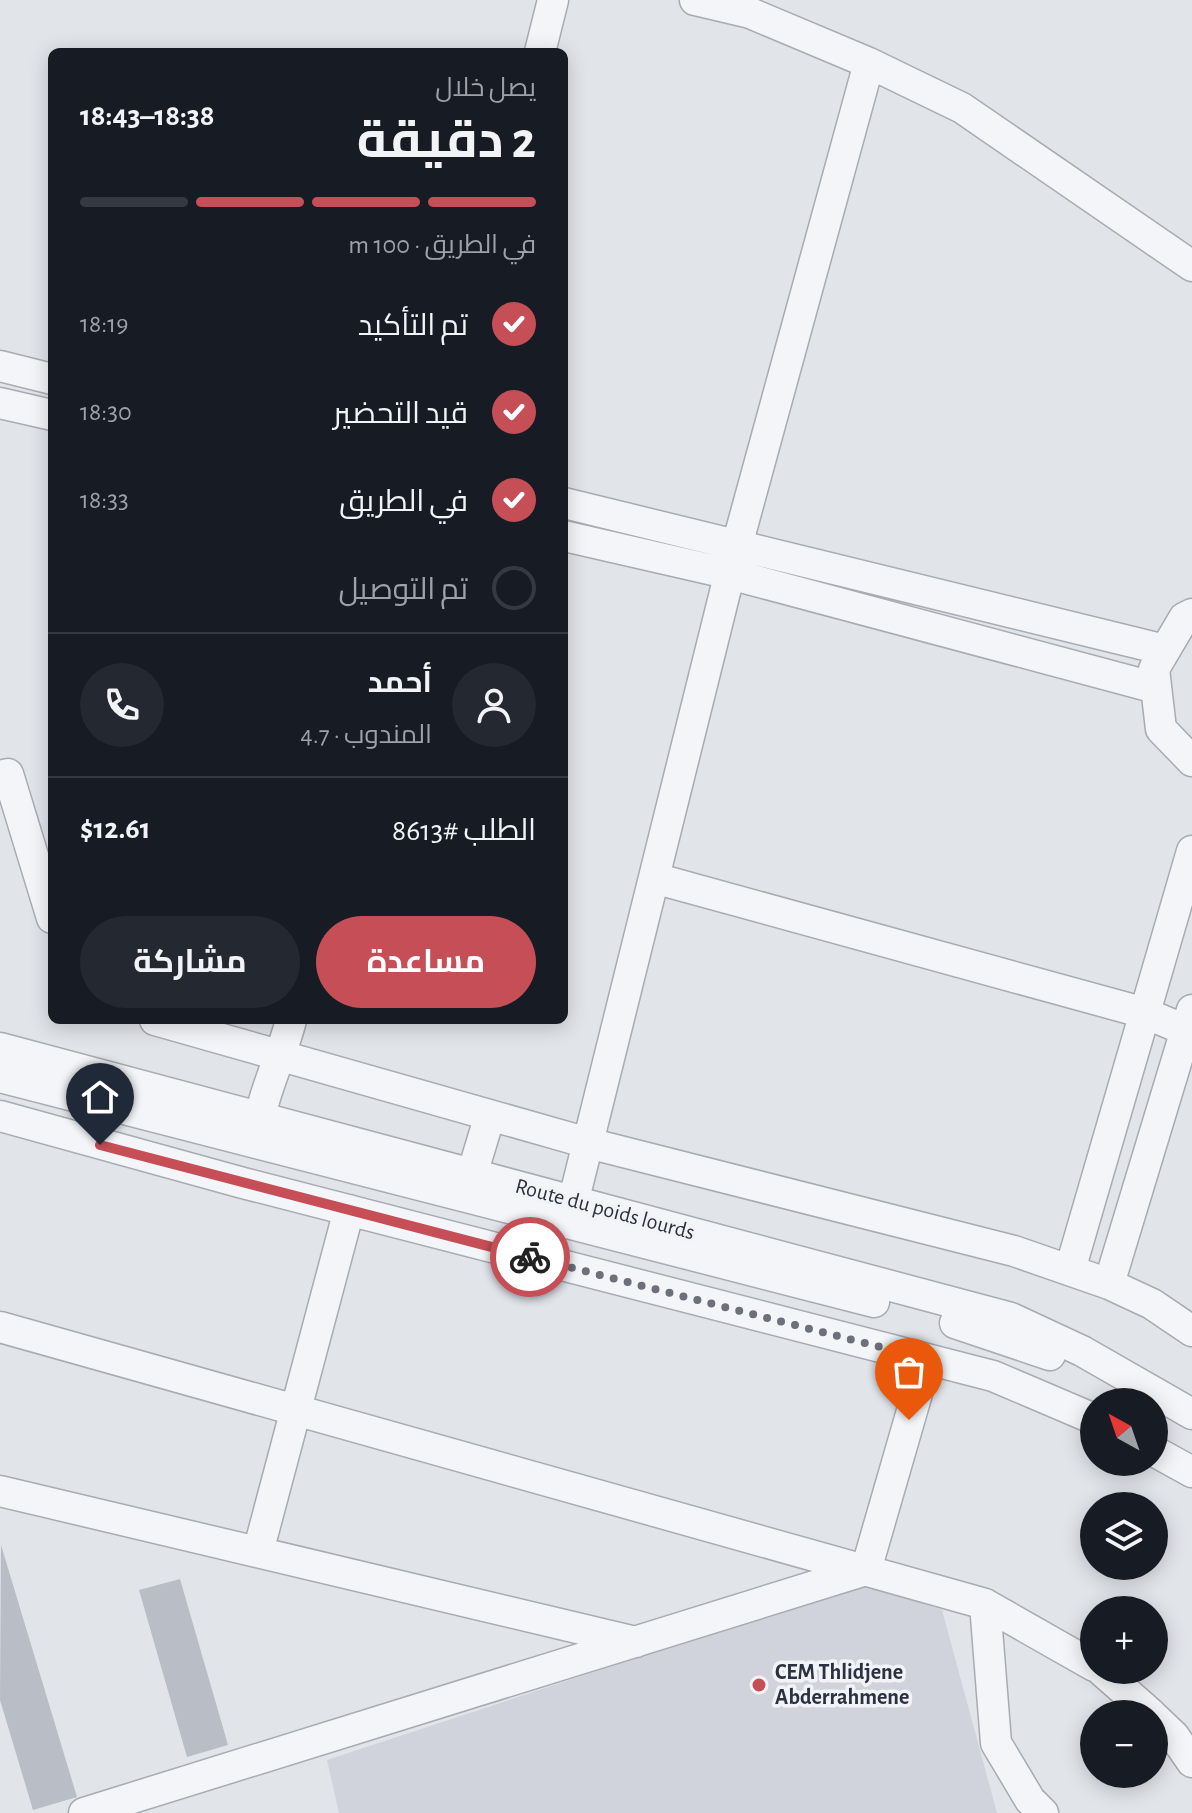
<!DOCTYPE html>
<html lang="ar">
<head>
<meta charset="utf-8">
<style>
	:root { --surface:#171b24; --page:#242831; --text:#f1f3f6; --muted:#9ea1a6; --line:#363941; --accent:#c64e56 }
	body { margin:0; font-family:"Alegreya Sans",Cairo,sans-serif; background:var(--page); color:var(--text); direction:rtl; height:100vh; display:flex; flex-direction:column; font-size:30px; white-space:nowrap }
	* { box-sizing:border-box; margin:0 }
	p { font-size:26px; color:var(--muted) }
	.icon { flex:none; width:44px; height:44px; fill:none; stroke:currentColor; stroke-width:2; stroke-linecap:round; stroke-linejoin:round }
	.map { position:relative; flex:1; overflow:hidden; direction:ltr }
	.side { position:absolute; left:48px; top:48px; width:520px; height:976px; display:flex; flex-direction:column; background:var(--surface); border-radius:12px; box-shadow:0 4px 20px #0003; direction:rtl }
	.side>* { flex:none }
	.needle { width:52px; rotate:320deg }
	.fabs { position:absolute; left:1080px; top:1388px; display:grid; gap:16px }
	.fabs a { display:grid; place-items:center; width:88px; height:88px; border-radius:50%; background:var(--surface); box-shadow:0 4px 20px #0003; font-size:40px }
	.pin { position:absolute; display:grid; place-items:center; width:68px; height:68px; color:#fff; margin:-82px -34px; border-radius:50% 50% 50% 0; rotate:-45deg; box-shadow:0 0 8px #0007 }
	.pin .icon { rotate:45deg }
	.courier { position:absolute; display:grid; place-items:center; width:80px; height:80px; margin:-40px; border:6px solid #c64e56; border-radius:50%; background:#fff; color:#222; box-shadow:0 2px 10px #0007 }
	.headline em { font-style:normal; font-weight:700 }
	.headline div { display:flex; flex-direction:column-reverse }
	.headline { display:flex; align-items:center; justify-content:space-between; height:136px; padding:0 32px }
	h1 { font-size:52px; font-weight:700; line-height:60px }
	.bar { display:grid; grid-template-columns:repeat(4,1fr); gap:12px 8px; align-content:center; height:96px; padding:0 32px }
	.bar i { height:10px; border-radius:6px; background:var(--line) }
	.bar .current { background:var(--accent) }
	.bar p { grid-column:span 4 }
	.line { display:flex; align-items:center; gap:20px; padding:0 32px; border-top:2px solid var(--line) }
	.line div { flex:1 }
	.round { display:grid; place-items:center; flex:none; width:84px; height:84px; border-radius:42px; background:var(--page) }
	ol { padding:0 32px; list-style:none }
	li { display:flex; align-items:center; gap:24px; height:88px }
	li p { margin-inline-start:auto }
	li .icon { padding:8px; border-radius:50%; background:var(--accent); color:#fff; stroke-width:4 }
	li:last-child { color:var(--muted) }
	li i { width:44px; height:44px; border:4px solid var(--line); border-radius:50% }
	.button { display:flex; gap:16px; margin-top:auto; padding:16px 32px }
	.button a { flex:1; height:92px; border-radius:48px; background:var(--accent); color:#fff; font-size:32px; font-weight:700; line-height:92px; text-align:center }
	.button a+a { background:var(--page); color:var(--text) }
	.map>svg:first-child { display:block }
	.built { fill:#d0d3db }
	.building { fill:#b9bdc6 }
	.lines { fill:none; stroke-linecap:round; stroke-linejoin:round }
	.minor-casing { stroke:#a7abb3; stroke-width:33 }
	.minor { stroke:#f4f5f8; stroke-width:30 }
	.done { stroke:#6b707b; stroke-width:8; stroke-dasharray:0 14.4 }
	.route { stroke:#c64e56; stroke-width:10 }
	.poi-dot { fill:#c64e56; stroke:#f1f3f7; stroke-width:3 }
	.labels { text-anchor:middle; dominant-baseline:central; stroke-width:7; stroke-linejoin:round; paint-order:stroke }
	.street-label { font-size:22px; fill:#2b3140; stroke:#f1f3f7 }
	.poi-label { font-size:22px; font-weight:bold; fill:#2b3140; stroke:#f1f3f7; text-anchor:start }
</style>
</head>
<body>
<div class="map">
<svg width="1192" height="1813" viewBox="0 0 1192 1813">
	<rect width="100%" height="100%" fill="#e1e4e9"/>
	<path class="built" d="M864 1583 942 1610 997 1813H339L327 1760Z"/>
	<path class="building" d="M1 1545 77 1797 33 1810 0 1700Z
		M180 1579 228 1745 187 1757 139 1590Z"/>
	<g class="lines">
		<g class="minor-casing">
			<path id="minor" d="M695 0 750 13 869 63 962 108 1192 266
				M540 52 553 0
				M0 366 52 379
				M0 403 52 415
				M564 503 1165 650
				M564 536 730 574 1156 688
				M1192 614 1184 618 1154 669 1161 729 1192 761
				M0 776 8 774 52 918
				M654 878 1145 1013 1192 1033
				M155 1020 588 1143 1014 1251 1109 1284 1152 1304 1192 1331
				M0 1048 1011 1318 1082 1351 1192 1414
				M0 1077 874 1302
				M0 1116 243 1183 993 1376 1094 1419
				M258 1134C260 1097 282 1057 291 1020
				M467 1191 490 1115
				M569 1219 733 560 869 63
				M1070 1270 1192 851
				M1109 1284 1192 1010
				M955 1323 1050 1355
				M0 1327 985 1604 1094 1666
				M1154 1451 1192 1472
				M0 1491 636 1642
				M258 1552 349 1210
				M985 1604 996 1743 1030 1800 1043 1813
				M1101 1670 1151 1714
				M1154 1717 1174 1736 1192 1762
				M84 1813 866 1570 927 1359"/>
		</g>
		<use href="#minor" class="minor"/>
	</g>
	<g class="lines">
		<path class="done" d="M530 1257 927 1359 909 1420"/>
		<path class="route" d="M100 1145 530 1257"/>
	</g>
	<circle class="poi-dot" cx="759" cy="1685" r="8"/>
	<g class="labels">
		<g class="street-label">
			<text transform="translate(605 1209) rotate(15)">Route du poids lourds</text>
		</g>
		<g class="poi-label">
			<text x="775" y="1672">CEM Thlidjene<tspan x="775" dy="25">Abderrahmene</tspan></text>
		</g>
	</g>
</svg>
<div class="fabs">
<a><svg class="needle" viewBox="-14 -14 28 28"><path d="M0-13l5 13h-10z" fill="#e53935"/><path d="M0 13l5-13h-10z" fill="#9ea1a6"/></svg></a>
<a><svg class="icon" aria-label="layers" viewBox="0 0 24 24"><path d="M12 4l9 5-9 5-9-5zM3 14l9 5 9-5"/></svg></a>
<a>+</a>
<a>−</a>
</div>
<div class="pin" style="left:909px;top:1420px;background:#ea580c"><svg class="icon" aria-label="bag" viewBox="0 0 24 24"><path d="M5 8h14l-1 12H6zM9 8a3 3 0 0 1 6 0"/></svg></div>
<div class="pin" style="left:100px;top:1145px;background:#1f2937"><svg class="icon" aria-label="home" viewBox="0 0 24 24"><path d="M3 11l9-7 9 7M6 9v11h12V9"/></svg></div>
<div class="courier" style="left:530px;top:1257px"><svg class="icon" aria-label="bike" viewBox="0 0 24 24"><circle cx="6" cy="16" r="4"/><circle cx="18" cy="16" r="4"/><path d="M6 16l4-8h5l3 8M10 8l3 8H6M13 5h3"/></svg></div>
<section class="side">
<div class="headline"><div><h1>2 دقيقة</h1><p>يصل خلال</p></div><em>18:38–18:43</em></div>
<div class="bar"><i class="current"></i><i class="current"></i><i class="current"></i><i></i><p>في الطريق · 100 m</p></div>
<ol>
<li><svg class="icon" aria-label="check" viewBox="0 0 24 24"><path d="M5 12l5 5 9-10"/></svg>تم التأكيد<p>18:19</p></li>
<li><svg class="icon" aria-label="check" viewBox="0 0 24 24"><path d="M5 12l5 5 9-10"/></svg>قيد التحضير<p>18:30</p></li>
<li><svg class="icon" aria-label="check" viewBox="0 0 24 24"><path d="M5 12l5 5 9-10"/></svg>في الطريق<p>18:33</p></li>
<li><i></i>تم التوصيل</li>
</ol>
<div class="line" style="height:144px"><a class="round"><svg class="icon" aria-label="person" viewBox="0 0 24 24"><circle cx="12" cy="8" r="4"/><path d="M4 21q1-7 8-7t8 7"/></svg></a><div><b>أحمد</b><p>المندوب · 4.7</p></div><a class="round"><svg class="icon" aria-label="phone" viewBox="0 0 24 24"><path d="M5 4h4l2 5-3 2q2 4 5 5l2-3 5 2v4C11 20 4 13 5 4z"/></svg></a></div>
<div class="line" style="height:104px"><div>الطلب #8613</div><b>$12.61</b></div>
<div class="button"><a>مساعدة</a><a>مشاركة</a></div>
</section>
</div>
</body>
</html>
